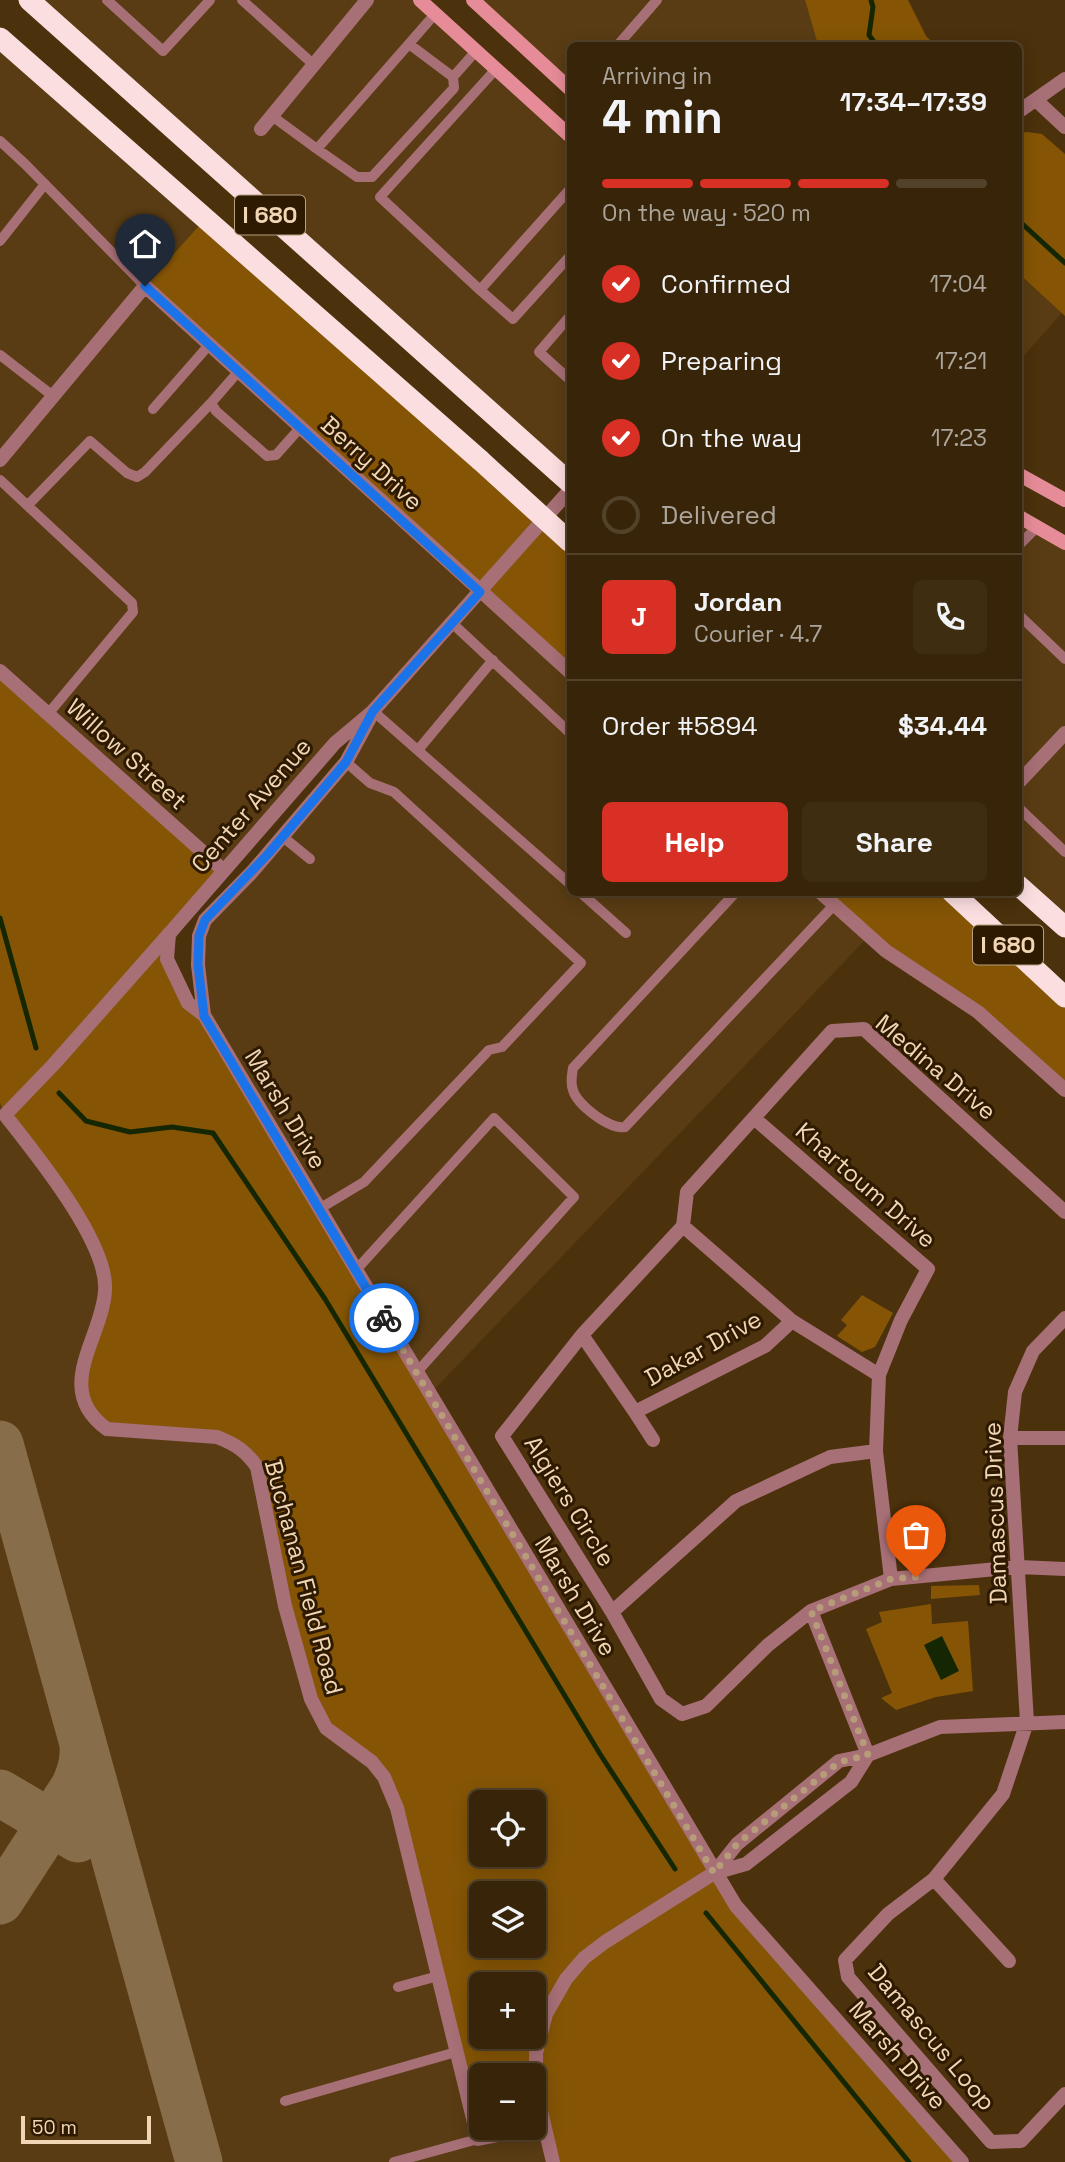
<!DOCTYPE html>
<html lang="en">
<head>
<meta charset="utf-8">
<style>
	:root { --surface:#382509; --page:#3f2d12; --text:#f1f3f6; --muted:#aba59c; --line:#52422a; --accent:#d93025 }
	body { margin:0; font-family:"Space Grotesk",sans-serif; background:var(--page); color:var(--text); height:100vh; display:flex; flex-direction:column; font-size:26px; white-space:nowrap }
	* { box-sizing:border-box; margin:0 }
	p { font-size:23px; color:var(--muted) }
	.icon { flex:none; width:38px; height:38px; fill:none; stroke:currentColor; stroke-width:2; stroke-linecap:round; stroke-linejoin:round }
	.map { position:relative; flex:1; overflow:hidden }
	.sheet { position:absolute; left:567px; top:42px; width:455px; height:854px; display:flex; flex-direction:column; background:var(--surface); border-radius:10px; box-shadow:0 4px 18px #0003,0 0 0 2px var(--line) }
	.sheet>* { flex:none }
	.tools { position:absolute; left:469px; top:1790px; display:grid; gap:14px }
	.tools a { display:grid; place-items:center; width:77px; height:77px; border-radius:10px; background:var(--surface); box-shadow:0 4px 18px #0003,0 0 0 2px var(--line); font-size:35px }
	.scale { position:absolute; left:21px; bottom:18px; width:130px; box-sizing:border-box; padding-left:7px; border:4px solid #f1d6b6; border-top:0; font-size:19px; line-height:24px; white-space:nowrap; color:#f1d6b6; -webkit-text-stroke:5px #2e1a00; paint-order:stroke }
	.pin { position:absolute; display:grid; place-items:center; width:60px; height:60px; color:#fff; margin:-72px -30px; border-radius:50% 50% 50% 0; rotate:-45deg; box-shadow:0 0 7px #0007 }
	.pin .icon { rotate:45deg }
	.courier { position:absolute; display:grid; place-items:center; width:70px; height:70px; margin:-35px; border:5px solid #1a73e8; border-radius:50%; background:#fff; color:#222; box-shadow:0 2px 9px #0007 }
	.summary em { font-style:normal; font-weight:800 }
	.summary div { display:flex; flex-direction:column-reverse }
	.summary { display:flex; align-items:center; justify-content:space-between; height:119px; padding:0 35px }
	h1 { font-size:46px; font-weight:800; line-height:52px }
	.bar { display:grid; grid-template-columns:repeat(4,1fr); gap:10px 7px; align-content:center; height:84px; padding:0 35px }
	.bar i { height:9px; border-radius:5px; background:var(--line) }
	.bar .on { background:var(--accent) }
	.bar p { grid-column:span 4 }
	.line { display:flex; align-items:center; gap:18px; padding:0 35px; border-top:2px solid var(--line) }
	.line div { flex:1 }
	.round { display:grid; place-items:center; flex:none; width:74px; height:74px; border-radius:10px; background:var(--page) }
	ol { padding:0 35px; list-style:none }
	li { display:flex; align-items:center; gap:21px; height:77px }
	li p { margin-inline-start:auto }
	li .icon { padding:7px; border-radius:50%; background:var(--accent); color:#fff; stroke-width:4 }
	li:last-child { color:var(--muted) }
	li i { width:38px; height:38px; border:4px solid var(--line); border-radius:50% }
	.cta { display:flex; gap:14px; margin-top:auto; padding:14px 35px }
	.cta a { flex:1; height:80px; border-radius:10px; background:var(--accent); color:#fff; font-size:28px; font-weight:800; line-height:80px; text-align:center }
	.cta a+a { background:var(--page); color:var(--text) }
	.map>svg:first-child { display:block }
	.built { fill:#593c13 }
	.green { fill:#855505; fill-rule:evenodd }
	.water { fill:#152702 }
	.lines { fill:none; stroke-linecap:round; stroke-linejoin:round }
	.stream { stroke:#152702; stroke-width:5 }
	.taxiway { stroke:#886d4a; stroke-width:47 }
	.service { stroke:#a76f76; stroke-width:10 }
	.minor { stroke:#a76f76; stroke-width:14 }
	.tertiary { stroke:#a76f76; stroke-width:14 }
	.secondary { stroke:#e68c98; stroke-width:14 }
	.motorway { stroke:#fbdee0; stroke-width:21 }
	.motorway-bridge { stroke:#fbdee0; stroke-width:21 }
	.done { stroke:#b79c7a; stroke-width:7; stroke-dasharray:0 12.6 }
	.route { stroke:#1a73e8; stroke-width:9 }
	.labels { text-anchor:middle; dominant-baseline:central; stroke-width:6; stroke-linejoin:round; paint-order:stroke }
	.shield { fill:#2e1a00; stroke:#b69e7f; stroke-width:2 }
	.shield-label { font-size:23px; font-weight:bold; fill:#f1d6b6 }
	.street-label { font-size:24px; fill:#f1d6b6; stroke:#2e1a00 }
</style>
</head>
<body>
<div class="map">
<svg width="1065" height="2162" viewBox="0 0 1065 2162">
	<rect width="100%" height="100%" fill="#4b310c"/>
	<path class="built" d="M29 0H420L570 136V483Z
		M473 0H805L818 45 570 46V89Z
		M0 38 205 219 145 286 570 672V892L820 893 869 936 431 1393 204 1015 199 936 346 762 372 713 223 870 0 671Z
		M1018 274 1062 313 1019 361H1018Z
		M1019 516 1065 543V927L1019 885Z
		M0 1103 5 1115 58 1183 179 1433 247 1452 384 1777 478 2138 544 2126 553 2162H0Z"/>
	<path class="green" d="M805 0H908L926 36 935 45H818Z
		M1027 132 1042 134 1065 154V316L1019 274V133Z
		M205 219 570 542V672L145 286Z
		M0 671 223 870 172 943 167 959 204 1015 714 1873 962 2162H553L543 2126 478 2139 384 1777 318 1715 256 1467 233 1443 107 1429 84 1398 101 1310 98 1255 5 1115 0 1103ZM481 1802H534V1855H481ZM481 1894H534V1946H481ZM481 1984H534V2037H481ZM481 2076H534V2128H481Z
		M820 893H952L1065 997V1090Z
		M862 1295 893 1313 875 1347 862 1352 837 1336 847 1325 841 1320Z
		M979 1585 980 1595 931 1599V1586Z
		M931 1604 932 1624 968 1621 973 1691 936 1697 896 1710 881 1698 892 1693 866 1629 882 1622 879 1612Z"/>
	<path class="water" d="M942 1636 959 1671 941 1680 924 1645Z"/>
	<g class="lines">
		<path class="stream" d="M871 0 873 7 869 35 877 46
			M1018 220 1065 263
			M0 918 36 1048
			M59 1093 86 1121 130 1132 172 1127 213 1133 325 1299 600 1754 675 1869
			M706 1913 909 2162"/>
		<path class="taxiway" d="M0 1444 199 2162
			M0 1793 78 1839
			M0 1901 74 1787C81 1772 84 1760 83 1743"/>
		<path class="service" d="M107 0 163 51 210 0
			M242 0 314 65
			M617 46 657 0
			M453 77 476 51
			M272 116 317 149 435 14
			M0 141 25 164 145 286
			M317 149 357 177H372L454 88 453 77 409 44
			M570 189 480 290 513 319 570 256
			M0 241 45 184
			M480 290 380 197 496 69
			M570 316 539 352 570 380
			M0 355 53 396
			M238 372 211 403 216 411 267 456 276 455 300 428
			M153 409 209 345
			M0 480 132 603 133 612 48 714
			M28 505 90 441 127 473 137 477 145 472 211 403
			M1018 546 1037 527
			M1018 614 1065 659
			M452 623 570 733
			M373 711 570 884
			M418 750 493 660
			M1018 807 1065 852
			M283 837 310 859
			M580 892 626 933
			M736 892 573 1068C572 1075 570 1083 573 1090 577 1105 610 1130 625 1127L834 905
			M319 1209 364 1182 489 1050 502 1047 581 963 394 792 370 783 346 762
			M356 1270 494 1118 574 1197 417 1372
			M398 1987 438 1976
			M285 2101 456 2052
			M394 2162 478 2139"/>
		<path class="minor" d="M1037 101 1065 127
			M261 129 367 0
			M0 460 145 286 570 672
			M0 671 223 870
			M1020 781 1065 733
			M820 892 886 951 978 1012 1065 1090
			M169 934 54 1064 5 1115C34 1152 109 1243 105 1291 102 1339 52 1389 107 1429L217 1437C235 1444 246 1451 257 1467L285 1606 311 1699 326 1728 372 1762 384 1777 397 1808 478 2139 544 2126
			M754 1118 928 1269 901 1320 879 1375 876 1451 891 1579
			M683 1226 582 1335 502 1436 612 1612 661 1699 682 1714 706 1706 768 1645 811 1611 891 1579 1019 1567 1065 1569
			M683 1226 687 1192 832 1031 864 1029 1065 1212
			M683 1226 792 1321 879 1375
			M1065 1318 1033 1351 1015 1392 1010 1438 1027 1722 1003 1794 934 1879 888 1914 845 1960 848 1977 991 2142 1021 2141 1065 2094
			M582 1335 635 1412 765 1346 792 1321
			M635 1412 653 1440
			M1010 1438H1065
			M811 1611 868 1755 940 1727 1065 1722
			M612 1612 736 1501 830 1457 876 1451
			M934 1879 1009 1961
			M553 2162 536 2090V2053L546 2014 566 1979 584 1958 605 1942 714 1873 737 1844 839 1761 868 1755 851 1782 746 1864 714 1873"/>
		<path class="tertiary" d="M1018 112 1065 79
			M570 490 373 711 335 743 169 934 167 959 188 1003 204 1015 736 1906 962 2162
			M204 1015 198 965 199 936 205 920 252 872 346 762 370 718"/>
		<path class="secondary" d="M420 0 570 136
			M473 0 570 89
			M1018 474 1065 500
			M1018 516 1065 543"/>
		<path class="motorway" d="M29 0 570 483
			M0 38 480 460
			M1018 885 1065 927
			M952 892 1065 997"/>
		<path class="motorway-bridge" d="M480 460 570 542"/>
	</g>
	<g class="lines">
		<path class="done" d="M384 1318 714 1873 737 1844 839 1762 868 1755 811 1611 891 1579 916 1577"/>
		<path class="route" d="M145 286 480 592 373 711 346 762 268 854 205 920 199 936 198 965 204 1016 384 1318"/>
	</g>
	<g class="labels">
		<g class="shield">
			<rect x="235" y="195.5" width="70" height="39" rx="5"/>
			<rect x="973" y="925.5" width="70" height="39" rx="5"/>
		</g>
		<g class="shield-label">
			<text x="270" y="215">I 680</text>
			<text x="1008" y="945">I 680</text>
		</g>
		<g class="street-label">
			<text transform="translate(372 463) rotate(42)">Berry Drive</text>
			<text transform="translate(127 754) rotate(42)">Willow Street</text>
			<text transform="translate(251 805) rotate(-49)">Center Avenue</text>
			<text transform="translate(936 1067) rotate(40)">Medina Drive</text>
			<text transform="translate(286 1109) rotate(59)">Marsh Drive</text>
			<text transform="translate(866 1185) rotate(41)">Khartoum Drive</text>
			<text transform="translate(703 1348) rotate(-29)">Dakar Drive</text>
			<text transform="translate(570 1501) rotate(58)">Algiers Circle</text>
			<text transform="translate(995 1513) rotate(-92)">Damascus Drive</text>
			<text transform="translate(304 1577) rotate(75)">Buchanan Field Road</text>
			<text transform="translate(576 1596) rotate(59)">Marsh Drive</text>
			<text transform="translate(932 2037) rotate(50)">Damascus Loop</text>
			<text transform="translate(898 2055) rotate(49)">Marsh Drive</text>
		</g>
	</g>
</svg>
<div class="tools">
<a><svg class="icon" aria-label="locate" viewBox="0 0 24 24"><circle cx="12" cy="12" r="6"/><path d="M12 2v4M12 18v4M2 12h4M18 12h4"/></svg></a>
<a><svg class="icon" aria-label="layers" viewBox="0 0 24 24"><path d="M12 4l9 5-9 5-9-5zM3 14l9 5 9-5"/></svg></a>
<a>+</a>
<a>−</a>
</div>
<div class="scale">50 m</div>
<div class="pin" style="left:916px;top:1577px;background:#ea580c"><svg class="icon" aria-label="bag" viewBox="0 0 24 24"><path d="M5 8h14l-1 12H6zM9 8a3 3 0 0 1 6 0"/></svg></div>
<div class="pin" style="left:145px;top:286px;background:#1f2937"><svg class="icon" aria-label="home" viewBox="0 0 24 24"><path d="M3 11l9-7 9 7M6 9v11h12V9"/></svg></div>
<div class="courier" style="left:384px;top:1318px"><svg class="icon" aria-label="bike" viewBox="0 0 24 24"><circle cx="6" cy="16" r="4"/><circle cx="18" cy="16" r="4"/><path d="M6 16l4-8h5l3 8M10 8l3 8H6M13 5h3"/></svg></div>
<section class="sheet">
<div class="summary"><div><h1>4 min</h1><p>Arriving in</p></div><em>17:34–17:39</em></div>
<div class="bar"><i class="on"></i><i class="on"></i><i class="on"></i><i></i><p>On the way · 520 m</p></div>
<ol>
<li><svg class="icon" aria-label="check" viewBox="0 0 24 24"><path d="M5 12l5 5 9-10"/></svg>Confirmed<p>17:04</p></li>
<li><svg class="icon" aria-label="check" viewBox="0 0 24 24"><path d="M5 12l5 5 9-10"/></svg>Preparing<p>17:21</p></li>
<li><svg class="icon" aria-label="check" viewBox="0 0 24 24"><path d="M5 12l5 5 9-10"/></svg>On the way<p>17:23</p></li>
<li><i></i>Delivered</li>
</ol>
<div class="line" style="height:126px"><b class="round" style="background:var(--accent);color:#fff">J</b><div><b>Jordan</b><p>Courier · 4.7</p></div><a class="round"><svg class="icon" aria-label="phone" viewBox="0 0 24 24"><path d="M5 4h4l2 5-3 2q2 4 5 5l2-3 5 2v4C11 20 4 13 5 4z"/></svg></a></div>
<div class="line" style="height:91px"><div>Order #5894</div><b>$34.44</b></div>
<div class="cta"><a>Help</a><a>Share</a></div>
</section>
</div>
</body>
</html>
